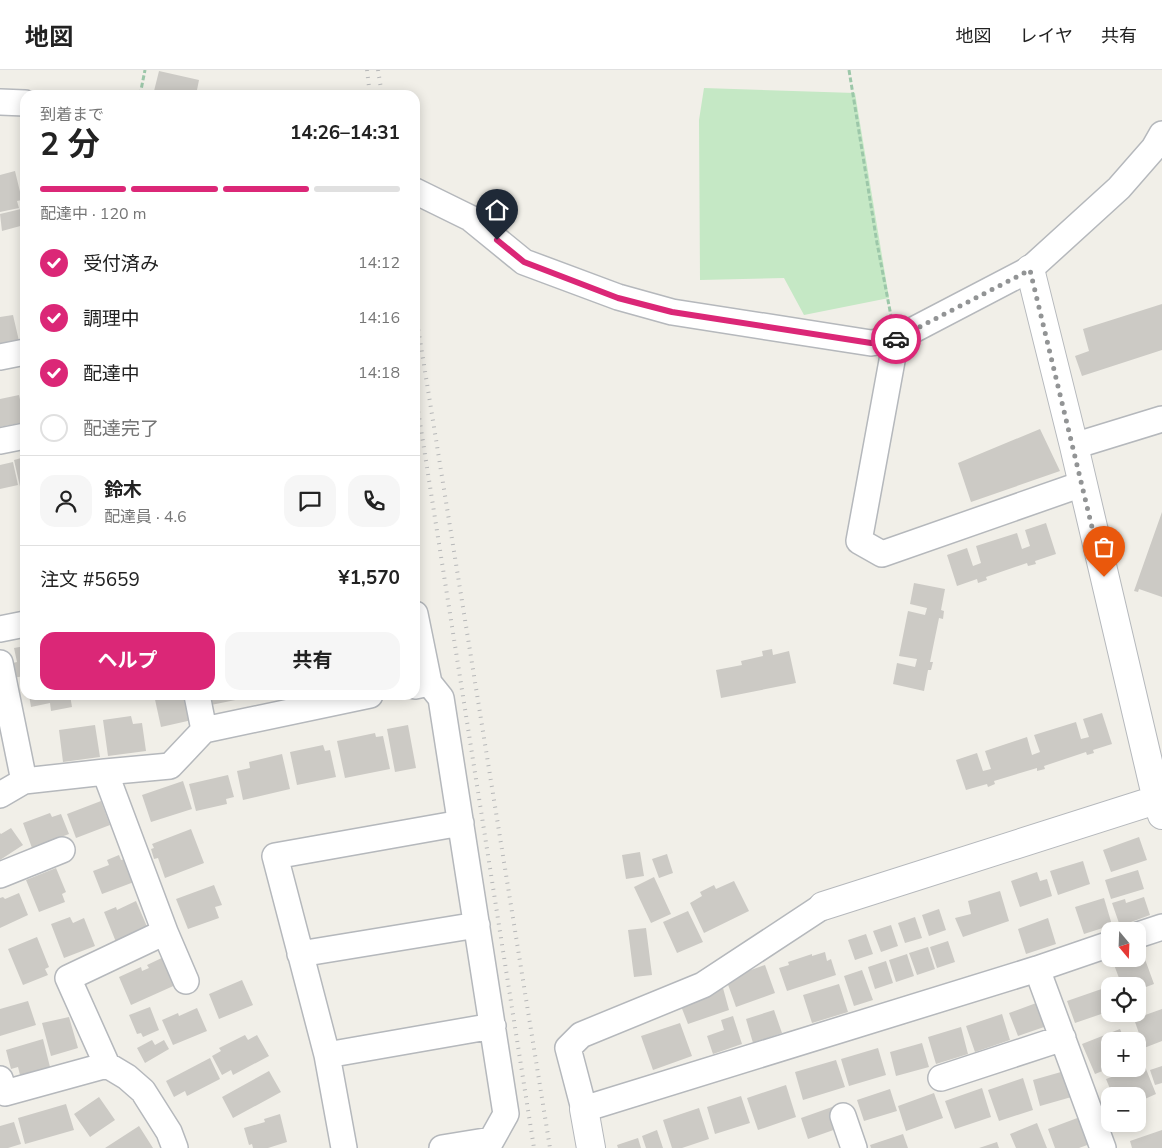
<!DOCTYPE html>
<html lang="ja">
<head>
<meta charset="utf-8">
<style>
	:root { --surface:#fff; --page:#f6f6f6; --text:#222; --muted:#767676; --line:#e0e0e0; --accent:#db2777 }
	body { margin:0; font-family:"Nunito Sans","Noto Sans JP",sans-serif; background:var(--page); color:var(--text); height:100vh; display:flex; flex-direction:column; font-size:19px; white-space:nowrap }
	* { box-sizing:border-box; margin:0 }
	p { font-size:16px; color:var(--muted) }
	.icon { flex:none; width:28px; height:28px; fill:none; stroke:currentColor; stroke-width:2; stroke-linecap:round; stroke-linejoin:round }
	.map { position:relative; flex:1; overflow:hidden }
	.details { position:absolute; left:20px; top:20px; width:400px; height:610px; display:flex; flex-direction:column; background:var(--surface); border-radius:15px; box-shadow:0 2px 12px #0003 }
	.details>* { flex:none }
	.needle { width:32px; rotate:161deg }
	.buttons { position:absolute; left:1101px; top:852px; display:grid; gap:10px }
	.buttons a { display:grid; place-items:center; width:45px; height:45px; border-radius:10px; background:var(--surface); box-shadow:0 2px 12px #0003; font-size:25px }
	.pin { position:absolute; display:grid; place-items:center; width:42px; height:42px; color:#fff; margin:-51px -21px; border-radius:50% 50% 50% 0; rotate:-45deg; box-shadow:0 0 5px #0007 }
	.pin .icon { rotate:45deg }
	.courier { position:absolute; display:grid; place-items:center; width:50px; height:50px; margin:-25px; border:4px solid #db2777; border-radius:50%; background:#fff; color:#222; box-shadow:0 1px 6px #0007 }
	.summary em { font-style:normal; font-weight:700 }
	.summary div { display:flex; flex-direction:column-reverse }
	.summary { display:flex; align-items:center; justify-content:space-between; height:85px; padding:0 20px }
	h1 { font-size:32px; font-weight:700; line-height:38px }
	.bar { display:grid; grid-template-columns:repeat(4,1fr); gap:8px 5px; align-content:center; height:60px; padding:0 20px }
	.bar i { height:6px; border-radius:4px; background:var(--line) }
	.bar .current { background:var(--accent) }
	.bar p { grid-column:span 4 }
	.line { display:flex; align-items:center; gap:12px; padding:0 20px; border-top:1px solid var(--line) }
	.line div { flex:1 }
	.round { display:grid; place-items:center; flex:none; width:52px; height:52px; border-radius:15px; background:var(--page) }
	ol { padding:0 20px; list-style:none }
	li { display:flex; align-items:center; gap:15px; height:55px }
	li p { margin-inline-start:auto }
	li .icon { padding:5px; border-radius:50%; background:var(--accent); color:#fff; stroke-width:4 }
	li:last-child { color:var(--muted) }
	li i { width:28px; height:28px; border:2px solid var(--line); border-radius:50% }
	.cta { display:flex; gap:10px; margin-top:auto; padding:10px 20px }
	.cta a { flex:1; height:58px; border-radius:15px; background:var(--accent); color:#fff; font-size:20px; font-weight:700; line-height:58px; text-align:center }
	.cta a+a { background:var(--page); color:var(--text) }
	header { display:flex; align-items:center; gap:30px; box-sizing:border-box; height:70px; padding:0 25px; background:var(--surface); border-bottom:1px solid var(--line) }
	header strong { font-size:24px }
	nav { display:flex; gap:28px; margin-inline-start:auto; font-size:18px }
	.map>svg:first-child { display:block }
	.green { fill:#c5e8c5 }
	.building { fill:#cccac5 }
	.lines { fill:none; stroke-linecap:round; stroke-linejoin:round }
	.minor-casing { stroke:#b5b8bc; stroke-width:28 }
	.tertiary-casing { stroke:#b5b8bc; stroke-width:30 }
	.path { stroke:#9cc7a9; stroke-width:3; stroke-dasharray:5 2.5; stroke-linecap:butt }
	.minor { stroke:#fff; stroke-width:25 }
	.tertiary { stroke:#fff; stroke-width:28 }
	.rail { stroke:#b6b7b8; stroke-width:4; stroke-dasharray:1 6; stroke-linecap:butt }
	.done { stroke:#929495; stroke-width:5; stroke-dasharray:0 9 }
	.route { stroke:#db2777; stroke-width:6 }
</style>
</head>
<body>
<header>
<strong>地図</strong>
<nav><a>地図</a><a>レイヤ</a><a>共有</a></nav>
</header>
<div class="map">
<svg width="1162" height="1078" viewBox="0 0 1162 1078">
	<rect width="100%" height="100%" fill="#f1efe8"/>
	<path class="green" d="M704 18 855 23 889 228 804 245 784 208 700 210 699 50Z"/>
	<path class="building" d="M159 1 199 10 196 25H153Z
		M15 101 22 130 17 131 19 138 0 142V105Z
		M21 139 24 155 2 161 0 144Z
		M1162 234V280L1082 306 1075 286 1089 281 1083 259Z
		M13 245 19 271 0 275V247Z
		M19 325 25 352 0 357V329Z
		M1040 359 1060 401 971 432 958 393Z
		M25 387V420L21 421 14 390Z
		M13 392 18 415 0 419V395Z
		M1162 442V527L1139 519 1138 522 1134 521Z
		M1046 453 1056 484 1035 491 1036 494 1028 496 1027 493 986 507 987 510 978 513 977 509 957 516 947 485 967 478 973 496 981 493 976 476 1017 463 1022 479 1030 476 1025 460Z
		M914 513 945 519 941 540 944 541 943 549 939 548 930 592H933L931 600H928L924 621 893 614 897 593 915 597 917 589 899 586 908 541 925 545 927 538 910 534Z
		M25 576V606L12 608 9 594 17 592 14 578Z
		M772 579 773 585 789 581 796 613 721 628 716 600 742 595 741 591 763 586 762 581Z
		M29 625H70L72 637 51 641 50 633 31 637Z
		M154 625H186L192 650 161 657Z
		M208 625H255V626L211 635Z
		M1102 643 1112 674 1093 680 1094 683 1087 685 1086 682 1044 696 1045 699 1037 701V698L994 711 995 714 988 717 987 714 966 720 956 690 977 683 983 701 991 699 985 681 1027 667 1032 685 1040 682 1034 665 1076 652 1081 669 1089 667 1083 649Z
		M131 646 133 654 142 653 146 681 108 686 103 650Z
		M95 655 100 687 63 692 59 660Z
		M408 655 416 698 395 702 387 659Z
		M375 663 376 667 383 666 390 699 345 708 337 671Z
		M323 675 325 681 330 680 336 707 297 715 290 682Z
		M282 684 290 719 243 730 237 701 250 698 249 692Z
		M228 705 234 727 226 729 227 734 196 741 189 714Z
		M183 711 192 739 151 752 142 725Z
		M101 731 110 755 76 768 67 744Z
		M50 743 52 747 61 744 69 764 32 778 23 753Z
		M11 758 23 775 0 790V763L1 764Z
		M191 759 204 793 165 808 158 788 154 789 151 779 154 778 152 774Z
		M1139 767 1147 790 1111 802 1103 780Z
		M640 782 644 806 626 809 622 785Z
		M667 784 673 803 659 808 652 789Z
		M119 785 121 790 125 789 134 812 102 824 93 801 109 795 107 790Z
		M1083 791 1090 814 1058 825 1050 801Z
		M56 798 66 822 62 824 65 832 39 842 26 810Z
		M1138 800 1144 819 1111 829 1105 810Z
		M1037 802 1040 811 1047 809 1052 826 1020 837 1011 811Z
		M654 807 671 844 651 853 634 817Z
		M734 811 749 841 704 863 690 833 702 826 700 822 714 815 716 819Z
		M214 815 222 835 215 837 219 848 188 859 176 829Z
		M1000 821 1009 851 963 867 955 848 971 844 968 831Z
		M19 823 28 845 0 858V828L3 827 5 829Z
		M1144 827 1150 845 1120 856 1112 833 1125 829 1126 833Z
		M1104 828 1112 855 1084 864 1075 837Z
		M136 831 148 859 116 872 104 842 116 837 117 840Z
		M939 839 946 860 929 866 922 845Z
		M688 841 703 872 677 883 663 852Z
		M70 847 73 853 84 848 95 876 64 888 51 854Z
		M915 847 922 868 905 873 898 853Z
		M1048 848 1056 874 1026 884 1018 859Z
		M891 855 898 876 881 882 873 861Z
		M646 858 652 905 634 907 628 860Z
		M866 864 873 884 855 890 848 870Z
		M37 867 49 897 45 899 48 905 23 915 8 879Z
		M948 871 955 892 937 898 930 877Z
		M928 877 935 899 917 905 909 883Z
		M1142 881 1154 914 1138 920V916H1122L1113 892 1121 889H1138V883Z
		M825 882 827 891 831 889 836 905 787 921 779 898 789 895 788 892 812 884V886Z
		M907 884 914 906 896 912 889 890Z
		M168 885 180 913 131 935 119 907 141 897 142 901 149 898 147 895Z
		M886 891 893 913 875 919 868 897Z
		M765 895 775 923 736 937 726 909Z
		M862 900 873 930 854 936 844 906Z
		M242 910 253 935 219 949 209 924Z
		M839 914 848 942 812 953 803 925Z
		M1116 914 1117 916H1110V941L1075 953 1067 931Z
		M723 918 729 940 688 954 679 931Z
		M28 931 36 955 0 966V939Z
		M1039 932 1047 956 1018 966 1009 943Z
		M150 937 159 960 143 967 141 963 137 964 129 945Z
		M197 938 207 961 173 975 162 950 178 943 179 946Z
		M1162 939V971L1144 978 1134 949Z
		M774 940 782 963 753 973 746 949Z
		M1002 944 1010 970 975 982 966 956Z
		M733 946 742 974 713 984 707 966 724 960 721 950Z
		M69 947 78 978 51 986 42 953Z
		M680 953 692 986 653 1000 641 966Z
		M961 957 968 984 936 994 928 967Z
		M1120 959 1125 971H1110V998L1095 1004 1082 974Z
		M245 965 248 970 257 965 269 986 233 1005 231 1000 222 1005 212 986 221 981 219 978Z
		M43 969 50 997 20 1005 18 997 11 999 6 980Z
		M152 970 155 975 164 970 169 979 145 993 137 978Z
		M922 973 929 997 896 1006 890 982Z
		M878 978 886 1005 849 1016 841 989Z
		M210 988 220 1009 187 1026 185 1021 174 1027 166 1011Z
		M836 990 845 1017 803 1030 795 1002Z
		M1144 994 1156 1024 1138 1032V1026H1113L1106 1009 1133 999H1138V997Z
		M1162 996V1013L1155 1015 1150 1000Z
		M1068 1000 1075 1026 1040 1036 1033 1010Z
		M269 1001 281 1022 233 1048 222 1027Z
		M1023 1008 1033 1040 999 1051 988 1020Z
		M786 1015 796 1047 758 1060 747 1028Z
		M982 1018 991 1047 955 1059 945 1031Z
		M890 1019 897 1041 864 1051 857 1030Z
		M934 1023 943 1048 906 1061 898 1036Z
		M741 1026 750 1053 715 1064 707 1037Z
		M99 1027 115 1050 90 1067 74 1044Z
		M66 1034 74 1060 25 1074 18 1048Z
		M835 1036 842 1057 808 1069 801 1048Z
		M699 1038 709 1069 682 1078H672L663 1050Z
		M280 1044 287 1072 268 1078H253L252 1074 249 1075 244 1058 265 1052 264 1049Z
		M1080 1047 1090 1074 1079 1078H1055L1048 1059Z
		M14 1052 21 1074 8 1078H0V1056Z
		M1037 1053 1047 1078H1016L1010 1064Z
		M139 1056 153 1078H105Z
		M657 1060 663 1078H646L642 1066Z
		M1162 1060V1078H1132L1130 1071Z
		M903 1064 908 1078H871L870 1075Z
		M638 1068 641 1078H618L617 1075Z
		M997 1072 999 1078H979Z"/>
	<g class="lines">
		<g class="minor-casing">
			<path id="minor" d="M0 32 25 33
				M415 121 470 148 524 192 618 227 672 242 871 273 896 269 1030 199 1119 118 1154 78 1162 64
				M896 269 859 471 882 484 1082 414
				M0 287 25 282
				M0 371 25 366
				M1074 376 1162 349
				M415 544 429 613 415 616
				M0 559 25 554
				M0 593 24 711
				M429 613 441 628 506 1044 487 1078
				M197 625 204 660
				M105 702 170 696 204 660 370 625
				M0 725 24 711 105 702 165 862 68 908 107 995 127 1007 143 1021 169 1062 175 1078
				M0 805 62 780
				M823 836 703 915 581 965 568 978 584 1039 1037 899 1110 874
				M165 862 186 911
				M1138 865 1162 857
				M300 884 477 855
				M1037 899 1103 1078
				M327 985 493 956
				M941 1008 1063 968
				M0 1009 5 1023 107 995
				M843 1046 854 1078
				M344 1078 327 985 275 786 461 753
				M442 1078 491 1070"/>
		</g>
		<g class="tertiary-casing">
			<path id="tertiary" d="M1030 199 1074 376 1157 730 1162 745
				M823 836 1162 728
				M584 1039 591 1078"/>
		</g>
		<path class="path" d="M849 0 877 173 891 246
			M140 25 145 0"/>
		<use href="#minor" class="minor"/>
		<use href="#tertiary" class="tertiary"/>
		<path class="rail" d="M367 0 370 25
			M378 0 382 25
			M415 239 550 1078
			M415 321 534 1078"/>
	</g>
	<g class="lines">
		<path class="done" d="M896 269 1030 200 1104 507"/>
		<path class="route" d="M497 170 524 192 618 228 672 242 871 273 896 269"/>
	</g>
</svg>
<div class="buttons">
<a><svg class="needle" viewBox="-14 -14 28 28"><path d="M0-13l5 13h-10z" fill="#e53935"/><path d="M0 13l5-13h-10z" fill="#767676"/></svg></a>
<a><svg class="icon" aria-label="locate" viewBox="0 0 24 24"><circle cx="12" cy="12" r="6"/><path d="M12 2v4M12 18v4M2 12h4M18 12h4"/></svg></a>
<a>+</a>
<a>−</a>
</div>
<div class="pin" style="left:1104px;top:507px;background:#ea580c"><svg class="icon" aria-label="bag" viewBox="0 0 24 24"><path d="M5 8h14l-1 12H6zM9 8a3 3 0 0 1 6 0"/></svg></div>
<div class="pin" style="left:497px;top:170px;background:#1f2937"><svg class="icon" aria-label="home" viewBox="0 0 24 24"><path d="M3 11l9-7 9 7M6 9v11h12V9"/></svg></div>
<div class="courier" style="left:896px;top:269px"><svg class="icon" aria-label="car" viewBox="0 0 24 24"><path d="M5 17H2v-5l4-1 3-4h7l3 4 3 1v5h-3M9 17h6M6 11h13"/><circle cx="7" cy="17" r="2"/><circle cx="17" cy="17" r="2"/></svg></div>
<section class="details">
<div class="summary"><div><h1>2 分</h1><p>到着まで</p></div><em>14:26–14:31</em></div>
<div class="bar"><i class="current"></i><i class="current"></i><i class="current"></i><i></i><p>配達中 · 120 m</p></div>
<ol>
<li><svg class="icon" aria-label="check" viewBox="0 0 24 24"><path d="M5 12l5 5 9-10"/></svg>受付済み<p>14:12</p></li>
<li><svg class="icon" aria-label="check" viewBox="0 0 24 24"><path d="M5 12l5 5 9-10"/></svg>調理中<p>14:16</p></li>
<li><svg class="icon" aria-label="check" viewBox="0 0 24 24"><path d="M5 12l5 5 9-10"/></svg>配達中<p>14:18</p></li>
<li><i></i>配達完了</li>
</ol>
<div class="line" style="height:90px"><a class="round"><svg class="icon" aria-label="person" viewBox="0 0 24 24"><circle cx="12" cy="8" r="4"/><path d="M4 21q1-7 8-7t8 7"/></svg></a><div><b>鈴木</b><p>配達員 · 4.6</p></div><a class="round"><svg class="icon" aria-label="chat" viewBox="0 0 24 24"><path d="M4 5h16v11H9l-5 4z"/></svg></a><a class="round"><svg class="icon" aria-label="phone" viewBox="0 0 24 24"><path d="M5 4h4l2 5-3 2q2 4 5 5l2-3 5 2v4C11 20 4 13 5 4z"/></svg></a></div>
<div class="line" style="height:65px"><div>注文 #5659</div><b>¥1,570</b></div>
<div class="cta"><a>ヘルプ</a><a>共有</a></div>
</section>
</div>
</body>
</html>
